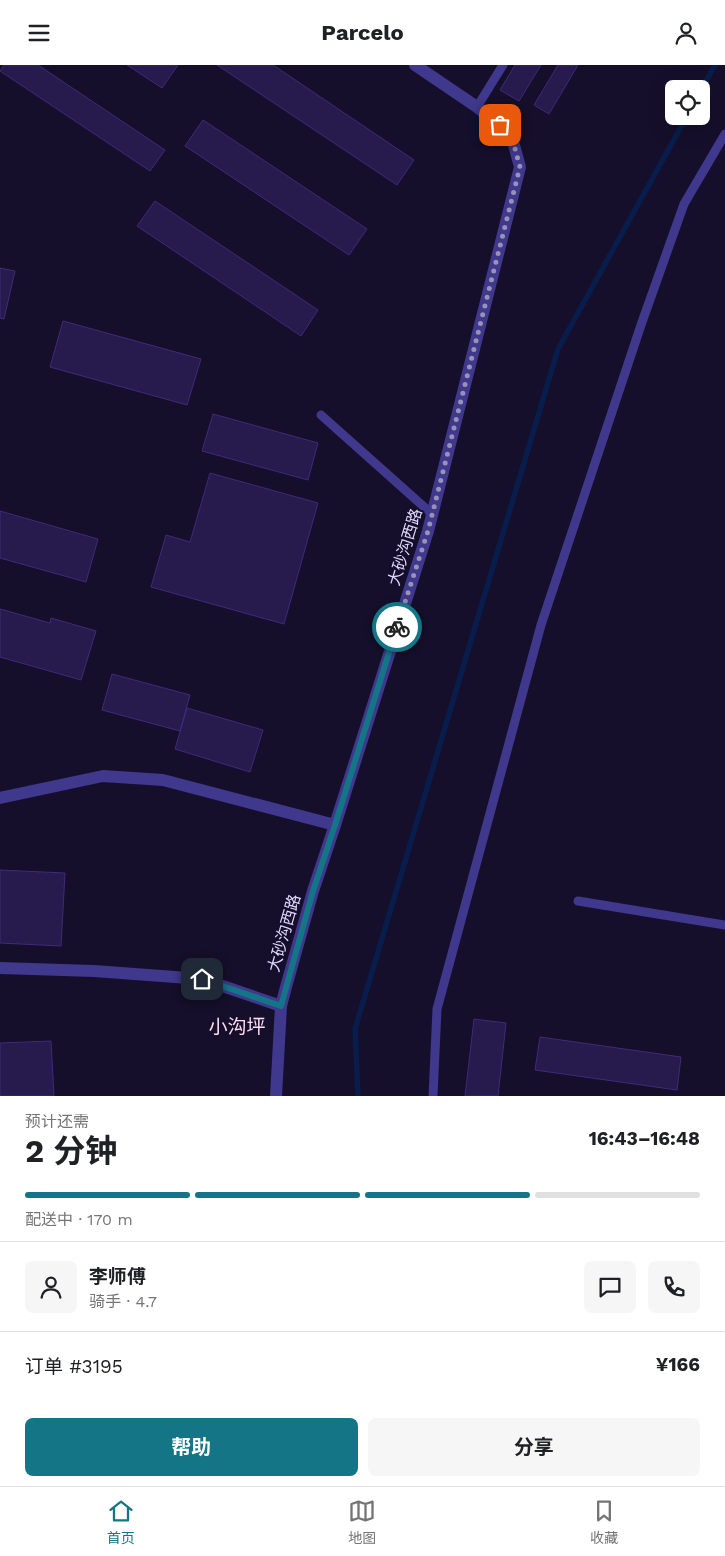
<!DOCTYPE html>
<html lang="zh">
<head>
<meta charset="utf-8">
<style>
	:root { --surface:#fff; --page:#f6f6f6; --text:#202124; --muted:#757577; --line:#e0e0e0; --accent:#147587 }
	body { margin:0; font-family:"Work Sans","Noto Sans SC",sans-serif; background:var(--page); color:var(--text); height:100vh; display:flex; flex-direction:column; font-size:19px; white-space:nowrap }
	* { box-sizing:border-box; margin:0 }
	p { font-size:16px; color:var(--muted) }
	.icon { flex:none; width:28px; height:28px; fill:none; stroke:currentColor; stroke-width:2; stroke-linecap:round; stroke-linejoin:round }
	.map { position:relative; height:1031px; overflow:hidden }
	.side { display:flex; flex-direction:column; background:var(--surface); flex:1 }
	.side>* { flex:none }
	.controls { position:absolute; left:665px; top:15px; display:grid; gap:10px }
	.controls a { display:grid; place-items:center; width:45px; height:45px; border-radius:8px; background:var(--surface); box-shadow:0 5px 20px #0002; font-size:25px }
	.pin { position:absolute; display:grid; place-items:center; width:42px; height:42px; color:#fff; margin:-21px; border-radius:10px; box-shadow:0 2px 8px #0006 }
	.courier { position:absolute; display:grid; place-items:center; width:50px; height:50px; margin:-25px; border:4px solid #147587; border-radius:50%; background:#fff; color:#222; box-shadow:0 1px 6px #0007 }
	.overview em { font-style:normal; font-weight:700 }
	.overview div { display:flex; flex-direction:column-reverse }
	.overview { display:flex; align-items:center; justify-content:space-between; height:85px; padding:0 25px }
	h1 { font-size:32px; font-weight:700; line-height:38px }
	.bar { display:grid; grid-template-columns:repeat(4,1fr); gap:8px 5px; align-content:center; height:60px; padding:0 25px }
	.bar i { height:6px; border-radius:4px; background:var(--line) }
	.bar .selected { background:var(--accent) }
	.bar p { grid-column:span 4 }
	.line { display:flex; align-items:center; gap:12px; padding:0 25px; border-top:1px solid var(--line) }
	.line div { flex:1 }
	.round { display:grid; place-items:center; flex:none; width:52px; height:52px; border-radius:8px; background:var(--page) }
	.button { display:flex; gap:10px; margin-top:auto; padding:10px 25px }
	.button a { flex:1; height:58px; border-radius:8px; background:var(--accent); color:#fff; font-size:20px; font-weight:700; line-height:58px; text-align:center }
	.button a+a { background:var(--page); color:var(--text) }
	header { display:flex; justify-content:space-between; align-items:center; height:65px; padding:0 25px; background:var(--surface); font-size:22px; font-weight:700 }
	.menu { display:flex; justify-content:space-around; align-items:center; height:70px; border-top:1px solid var(--line); background:var(--surface); font-size:14px; color:var(--muted) }
	.menu a { display:grid; justify-items:center; gap:2px }
	.menu .selected { color:var(--accent) }
	.map>svg:first-child { display:block }
	.lines { fill:none; stroke-linecap:round; stroke-linejoin:round }
	.stream { stroke:#081d4b; stroke-width:5.5 }
	.building { fill:#271a4d; stroke:#3e2b7a }
	.service { stroke:#3f388c; stroke-width:9 }
	.minor { stroke:#3f388c; stroke-width:12 }
	.tertiary { stroke:#3f388c; stroke-width:12 }
	.done { stroke:#9892b5; stroke-width:5; stroke-dasharray:0 9 }
	.route { stroke:#147587; stroke-width:6 }
	.labels { text-anchor:middle; dominant-baseline:central; stroke-width:4; stroke-linejoin:round; paint-order:stroke }
	.street-label { font-size:16px; fill:#dfd9ff; stroke:#150f2b }
	.quarter-label { font-size:19px; fill:#ffdbf0; stroke:#150f2b }
</style>
</head>
<body>
<header><svg class="icon" aria-label="menu" viewBox="0 0 24 24"><path d="M4 6h16M4 12h16M4 18h16"/></svg>Parcelo<svg class="icon" aria-label="person" viewBox="0 0 24 24"><circle cx="12" cy="8" r="4"/><path d="M4 21q1-7 8-7t8 7"/></svg></header>
<div class="map">
<svg width="725" height="1031" viewBox="0 0 725 1031">
	<rect width="100%" height="100%" fill="#150f2b"/>
	<g class="lines">
		<path class="stream" d="M701 25 715 0
			M358 1031 355 964 558 284 687 51"/>
	</g>
	<path class="building" d="M4 0H38L165 85 150 106 0 6Z
		M127 0H178L162 23Z
		M217 0H273L414 95 397 120Z
		M515 0H541L519 36 500 25Z
		M558 0H578L549 49 534 40Z
		M203 55 367 164 349 190 185 81Z
		M155 136 318 245 301 271 137 161Z
		M0 203 15 206 4 254 0 253Z
		M63 256 201 294 187 340 50 302Z
		M213 349 318 378 308 415 202 386Z
		M210 408 318 438 284 559 151 522 166 470 190 477Z
		M0 446 98 474 86 517 0 493Z
		M0 544 50 558 51 553 96 566 81 615 0 592Z
		M112 609 190 630 180 666 102 645Z
		M187 643 263 665 250 707 175 684Z
		M0 805 65 808 61 881 0 878Z
		M474 954 506 958 498 1031H465Z
		M540 972 681 992 677 1025 535 1005Z
		M51 976 54 1031H0V978Z"/>
	<g class="lines">
		<path class="service" d="M477 42 503 0
			M321 350 432 449
			M578 836 725 860
			M433 1031 437 944 541 560 641 260 684 139 725 69"/>
		<path class="minor" d="M0 733 103 711 163 715 335 760
			M0 903 94 906 202 914 281 941"/>
		<path class="tertiary" d="M276 1031 281 941 286 922 313 826 335 760 428 466 520 102 511 69 477 42 415 0"/>
	</g>
	<g class="lines">
		<path class="done" d="M397 562 428 466 520 102 511 69 500 60"/>
		<path class="route" d="M202 914 281 941 313 826 335 760 397 562"/>
	</g>
	<g class="labels">
		<g class="street-label">
			<text transform="translate(405 482) rotate(-73)">大砂沟西路</text>
			<text transform="translate(284 868) rotate(-74)">大砂沟西路</text>
		</g>
		<g class="quarter-label">
			<text x="237" y="961">小沟坪</text>
		</g>
	</g>
</svg>
<div class="controls">
<a><svg class="icon" aria-label="locate" viewBox="0 0 24 24"><circle cx="12" cy="12" r="6"/><path d="M12 2v4M12 18v4M2 12h4M18 12h4"/></svg></a>
</div>
<div class="pin" style="left:500px;top:60px;background:#ea580c"><svg class="icon" aria-label="bag" viewBox="0 0 24 24"><path d="M5 8h14l-1 12H6zM9 8a3 3 0 0 1 6 0"/></svg></div>
<div class="pin" style="left:202px;top:914px;background:#1f2937"><svg class="icon" aria-label="home" viewBox="0 0 24 24"><path d="M3 11l9-7 9 7M6 9v11h12V9"/></svg></div>
<div class="courier" style="left:397px;top:562px"><svg class="icon" aria-label="bike" viewBox="0 0 24 24"><circle cx="6" cy="16" r="4"/><circle cx="18" cy="16" r="4"/><path d="M6 16l4-8h5l3 8M10 8l3 8H6M13 5h3"/></svg></div>
</div>
<section class="side">
<div class="overview"><div><h1>2 分钟</h1><p>预计还需</p></div><em>16:43–16:48</em></div>
<div class="bar"><i class="selected"></i><i class="selected"></i><i class="selected"></i><i></i><p>配送中 · 170 m</p></div>
<div class="line" style="height:90px"><a class="round"><svg class="icon" aria-label="person" viewBox="0 0 24 24"><circle cx="12" cy="8" r="4"/><path d="M4 21q1-7 8-7t8 7"/></svg></a><div><b>李师傅</b><p>骑手 · 4.7</p></div><a class="round"><svg class="icon" aria-label="chat" viewBox="0 0 24 24"><path d="M4 5h16v11H9l-5 4z"/></svg></a><a class="round"><svg class="icon" aria-label="phone" viewBox="0 0 24 24"><path d="M5 4h4l2 5-3 2q2 4 5 5l2-3 5 2v4C11 20 4 13 5 4z"/></svg></a></div>
<div class="line" style="height:65px"><div>订单 #3195</div><b>¥166</b></div>
<div class="button"><a>帮助</a><a>分享</a></div>
</section>
<nav class="menu">
<a class="selected"><svg class="icon" aria-label="home" viewBox="0 0 24 24"><path d="M3 11l9-7 9 7M6 9v11h12V9"/></svg>首页</a>
<a><svg class="icon" aria-label="map" viewBox="0 0 24 24"><path d="M3 6l6-2 6 2 6-2v14l-6 2-6-2-6 2zM9 4v14M15 6v14"/></svg>地图</a>
<a><svg class="icon" aria-label="saved" viewBox="0 0 24 24"><path d="M7 4h10v16l-5-4-5 4z"/></svg>收藏</a>
</nav>
</body>
</html>
